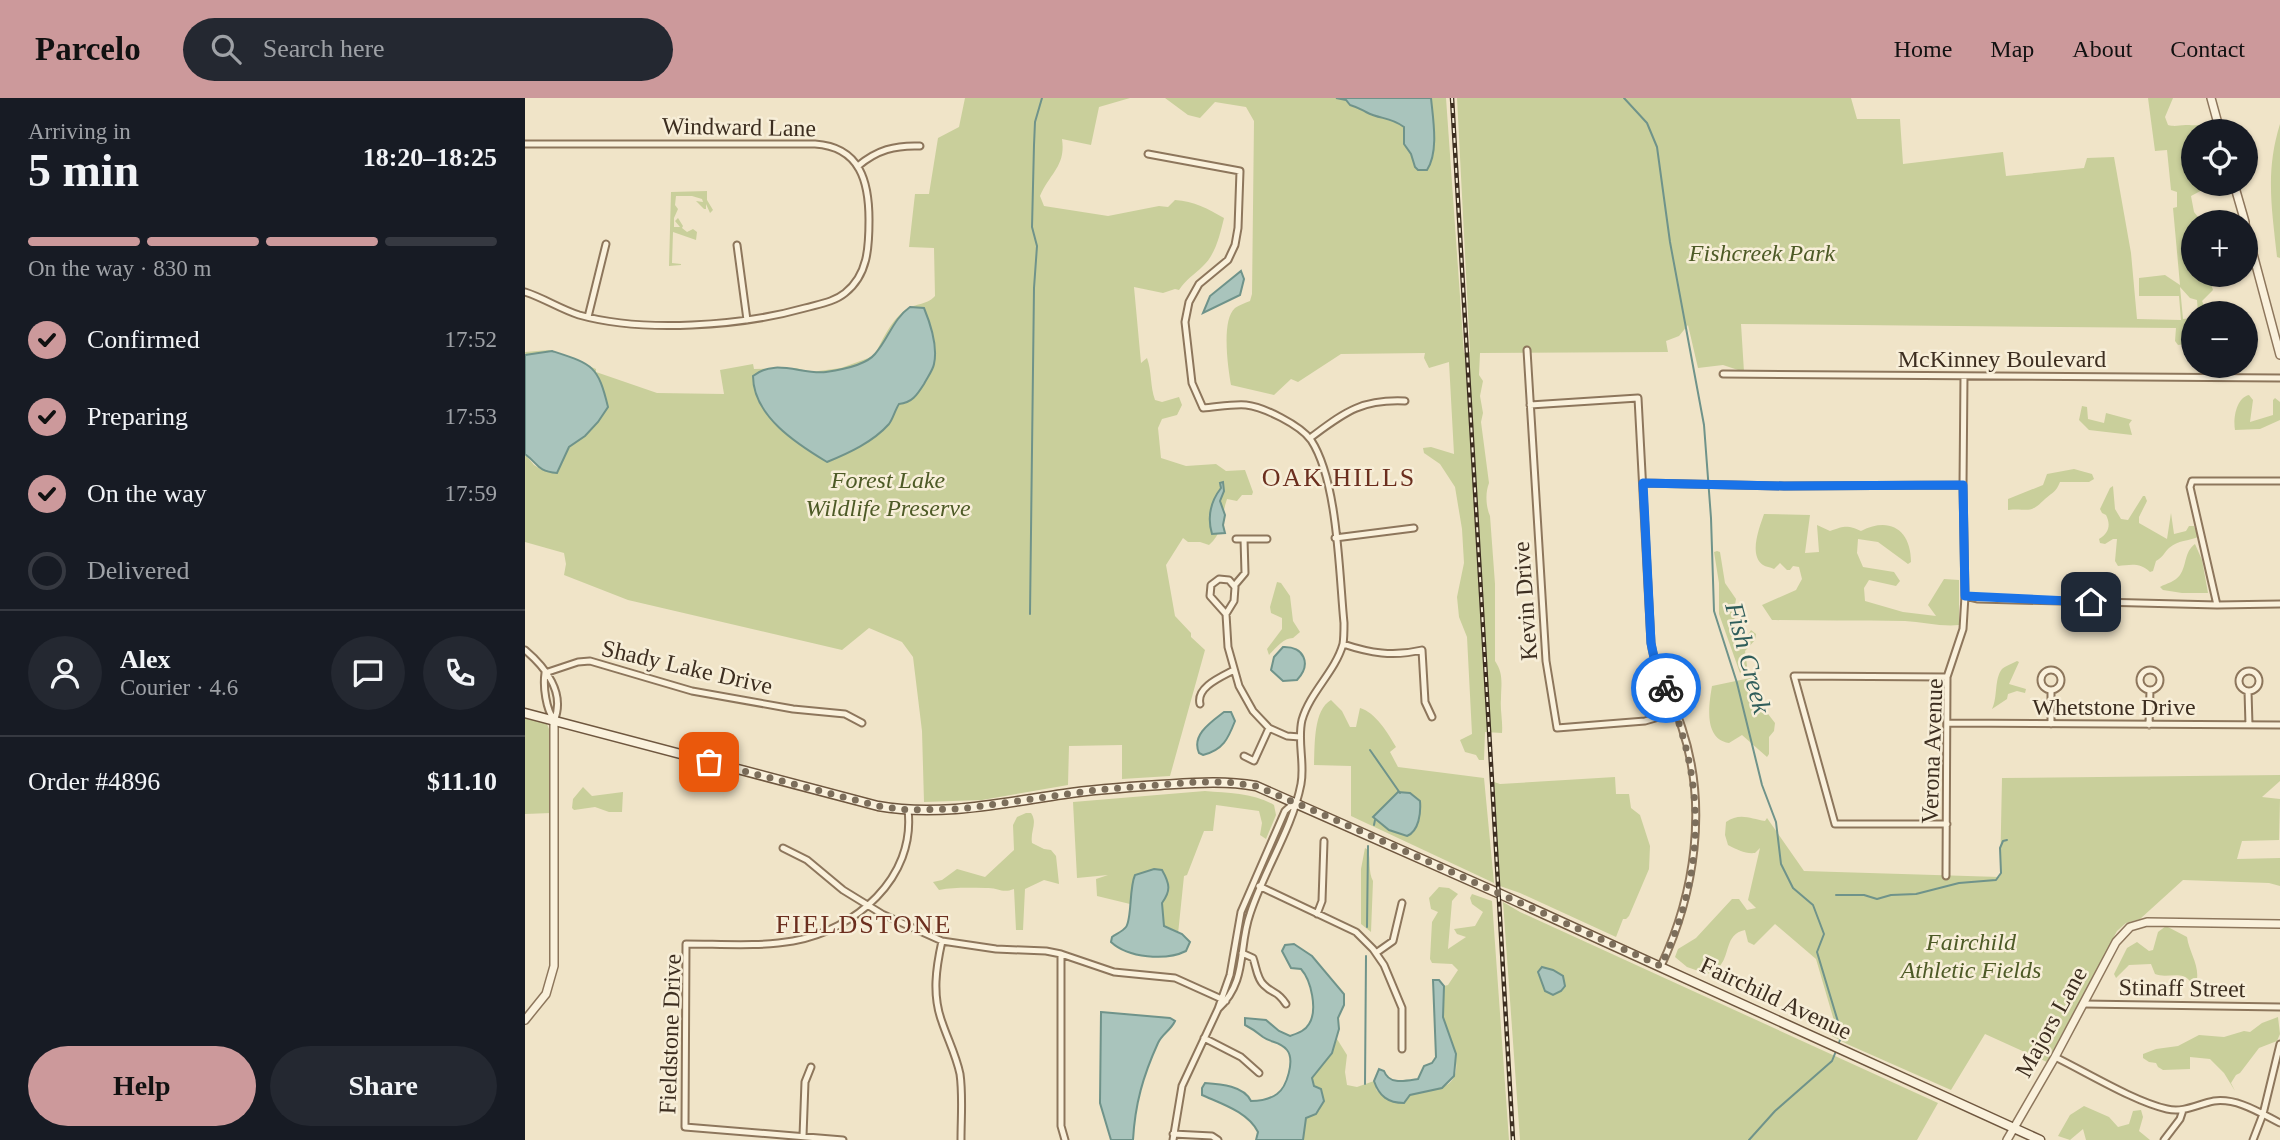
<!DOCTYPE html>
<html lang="en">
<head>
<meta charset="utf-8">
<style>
	:root { --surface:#171b24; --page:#242831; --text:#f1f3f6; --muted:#9ea1a6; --line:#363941; --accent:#cc999b }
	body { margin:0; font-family:Georgia,serif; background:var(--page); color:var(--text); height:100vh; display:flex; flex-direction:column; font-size:26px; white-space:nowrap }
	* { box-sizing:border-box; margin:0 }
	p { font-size:23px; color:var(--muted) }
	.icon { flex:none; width:38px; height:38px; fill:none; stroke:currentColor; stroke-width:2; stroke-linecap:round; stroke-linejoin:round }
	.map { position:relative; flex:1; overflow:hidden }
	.details { display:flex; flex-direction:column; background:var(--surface); width:525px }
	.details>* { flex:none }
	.tools { position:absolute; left:1656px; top:21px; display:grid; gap:14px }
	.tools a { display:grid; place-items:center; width:77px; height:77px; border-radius:50%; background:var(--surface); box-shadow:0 2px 5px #0004; font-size:35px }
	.pin { position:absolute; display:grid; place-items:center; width:60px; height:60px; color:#fff; margin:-30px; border-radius:14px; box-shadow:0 4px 10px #0006 }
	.courier { position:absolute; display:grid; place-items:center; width:70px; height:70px; margin:-35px; border:5px solid #1a73e8; border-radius:50%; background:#fff; color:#222; box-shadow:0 2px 9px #0007 }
	.summary em { font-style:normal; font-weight:700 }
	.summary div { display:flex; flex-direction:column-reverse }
	.summary { display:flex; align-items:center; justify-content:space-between; height:119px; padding:0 28px }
	h1 { font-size:46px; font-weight:700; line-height:52px }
	.bar { display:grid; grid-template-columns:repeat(4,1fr); gap:10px 7px; align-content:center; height:84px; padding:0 28px }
	.bar i { height:9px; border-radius:5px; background:var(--line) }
	.bar .selected { background:var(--accent) }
	.bar p { grid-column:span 4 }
	.line { display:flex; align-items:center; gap:18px; padding:0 28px; border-top:2px solid var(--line) }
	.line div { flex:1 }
	.round { display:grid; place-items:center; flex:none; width:74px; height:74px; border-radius:37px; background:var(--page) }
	ol { padding:0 28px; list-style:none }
	li { display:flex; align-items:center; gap:21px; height:77px }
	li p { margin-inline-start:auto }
	li .icon { padding:7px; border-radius:50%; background:var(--accent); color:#111; stroke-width:4 }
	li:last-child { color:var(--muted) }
	li i { width:38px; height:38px; border:4px solid var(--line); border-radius:50% }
	.cta { display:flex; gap:14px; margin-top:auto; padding:14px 28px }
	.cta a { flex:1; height:80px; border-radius:42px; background:var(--accent); color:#111; font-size:28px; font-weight:700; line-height:80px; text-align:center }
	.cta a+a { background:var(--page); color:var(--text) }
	header { display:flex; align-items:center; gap:42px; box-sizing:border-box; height:98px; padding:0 35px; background:var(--accent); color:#111 }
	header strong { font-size:33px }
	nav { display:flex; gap:38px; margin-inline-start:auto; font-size:24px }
	.search { width:490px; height:63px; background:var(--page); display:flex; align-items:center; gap:18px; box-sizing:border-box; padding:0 24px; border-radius:38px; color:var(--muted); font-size:26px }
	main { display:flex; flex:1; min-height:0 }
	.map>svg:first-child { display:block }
	.green { fill:#c9cf9b }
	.water { fill:#a9c4bc; stroke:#6f938a; stroke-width:2 }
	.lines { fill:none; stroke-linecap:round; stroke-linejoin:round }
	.stream { stroke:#6f938a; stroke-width:2 }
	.minor-casing { stroke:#8d765c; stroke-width:9 }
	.tertiary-casing { stroke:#8d765c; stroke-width:10 }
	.secondary-casing { stroke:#6f573f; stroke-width:11 }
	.minor { stroke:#faf1dc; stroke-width:5 }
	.tertiary { stroke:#faf1dc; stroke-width:7 }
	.secondary { stroke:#faf1dc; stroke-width:8 }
	.rail-casing { stroke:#3d2e20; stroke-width:4.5 }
	.rail { stroke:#f7eed8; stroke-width:2; stroke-dasharray:5; stroke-linecap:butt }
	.done { stroke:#7c6e5b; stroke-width:7; stroke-dasharray:0 12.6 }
	.route { stroke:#1a73e8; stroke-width:9 }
	.labels { text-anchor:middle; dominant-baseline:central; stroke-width:5; stroke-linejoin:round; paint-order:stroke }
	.street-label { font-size:24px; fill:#3d2e20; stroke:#f7eed8 }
	.park-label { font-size:24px; font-style:italic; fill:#4d5a26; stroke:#f7eed8 }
	.neighbourhood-label { font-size:26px; letter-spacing:2px; fill:#6b2e1e; stroke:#f7eed8 }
	.water-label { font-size:26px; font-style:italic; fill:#2f5d5a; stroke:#f7eed8 }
</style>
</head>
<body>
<header>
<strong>Parcelo</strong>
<div class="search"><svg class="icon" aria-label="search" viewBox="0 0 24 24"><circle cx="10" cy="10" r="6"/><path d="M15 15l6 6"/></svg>Search here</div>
<nav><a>Home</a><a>Map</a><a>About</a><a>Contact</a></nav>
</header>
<main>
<section class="details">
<div class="summary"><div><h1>5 min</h1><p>Arriving in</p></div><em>18:20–18:25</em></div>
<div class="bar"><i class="selected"></i><i class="selected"></i><i class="selected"></i><i></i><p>On the way · 830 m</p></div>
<ol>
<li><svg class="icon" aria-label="check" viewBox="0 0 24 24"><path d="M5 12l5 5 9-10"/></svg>Confirmed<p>17:52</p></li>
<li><svg class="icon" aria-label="check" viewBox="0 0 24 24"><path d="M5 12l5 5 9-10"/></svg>Preparing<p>17:53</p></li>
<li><svg class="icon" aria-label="check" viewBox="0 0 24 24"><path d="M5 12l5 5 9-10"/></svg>On the way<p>17:59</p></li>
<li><i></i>Delivered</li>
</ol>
<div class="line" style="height:126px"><a class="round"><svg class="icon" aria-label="person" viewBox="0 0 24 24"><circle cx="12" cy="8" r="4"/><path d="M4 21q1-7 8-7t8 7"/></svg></a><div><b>Alex</b><p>Courier · 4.6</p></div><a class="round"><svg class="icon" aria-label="chat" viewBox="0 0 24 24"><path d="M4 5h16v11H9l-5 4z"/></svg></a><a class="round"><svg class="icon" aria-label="phone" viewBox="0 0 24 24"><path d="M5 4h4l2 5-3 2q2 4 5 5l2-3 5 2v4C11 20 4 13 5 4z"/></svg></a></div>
<div class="line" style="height:91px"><div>Order #4896</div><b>$11.10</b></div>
<div class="cta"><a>Help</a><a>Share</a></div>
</section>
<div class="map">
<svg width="1755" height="1042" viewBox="0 0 1755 1042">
	<rect width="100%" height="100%" fill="#f0e4c8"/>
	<path class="green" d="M440 0H605L574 9 566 47 537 41C541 68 525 75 515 98L519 108 583 118 634 108 643 109 650 102C669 103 683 111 699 120 695 136 691 156 678 168 669 177 661 181 654 192L650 191 638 195 609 189 616 265 622 260C627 274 625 288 630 302L637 304 654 299 657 307 652 317 637 321 633 330 636 360 661 368 691 366 701 373 720 372 728 394 727 397H717L712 403 702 401C696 418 699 434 684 447L675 444H663L658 440 641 467 650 518 666 535V539L680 552 645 678 597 681V647L544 648 543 687 457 702 399 704 397 633 388 559 377 544 344 530 317 552 103 502 39 477 41 466 39 455 0 444V356L9 367 17 372 0 352V254L24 252 71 271V274L132 295 199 296 195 272 228 266 229 271 271 270 286 274 316 270 349 258C357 243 365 224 379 213 388 205 401 208 410 198L409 150 384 149 390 96H404L413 40 434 29Z
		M640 0H921L939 255 945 254 932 0H1326L1332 21H1375L1378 66 1478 54 1481 78 1559 70 1562 60 1589 59 1606 155 1612 221 1656 222 1654 198H1614V180L1640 177 1655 187 1648 110 1652 109V94L1646 92 1642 52 1630 53 1623 0H1648L1640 19 1643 27C1651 29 1653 27 1661 27 1673 27 1676 29 1688 22L1691 33H1668V86H1698L1683 89 1666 98 1669 114 1673 119 1685 123 1716 121 1717 124H1668V177H1683L1688 192 1677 203 1682 215H1673L1672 202 1665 200 1655 189 1658 221 1668 220V245L1653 247 1650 243 1651 230 1216 226 1219 274 1198 267 1173 270 1163 227 1154 238 1141 243 1143 254 955 255 954 277 958 283 955 298 958 315 956 324 964 385C960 395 961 409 965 418L970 486V563C979 576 976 587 976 601 975 612 978 624 977 635L960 634 959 662H954L951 657 940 654 935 642 947 636 942 539 934 519 932 499 939 465 937 431 930 389 915 366 899 355 898 350 906 349 929 356 924 264 904 270 899 260 900 255 816 256 773 284 766 281 749 297 706 287C703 270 696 222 710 210 714 207 720 205 725 203L727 196 729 23 721 9 690 4 675 20 663 17Z
		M1755 26V160L1752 159C1747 111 1740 74 1755 26Z
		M182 93V102L188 112 185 115 181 106V111H179L171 103 178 104 177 101 167 98H151L150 107 153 111 149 120V129H155L150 123 153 120 158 128 157 130 162 134 168 131 172 134 171 142 148 134 147 165 156 166V167L144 168 146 94Z
		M1724 297 1728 302 1725 324 1748 317V302L1750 300 1755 304V322L1735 331 1710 332C1708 321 1711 300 1724 297Z
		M1557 308 1562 309 1563 321 1579 325 1581 315 1607 322 1604 326 1607 337 1564 332 1554 322Z
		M1549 371 1567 376 1569 381 1564 384H1535C1531 394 1528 394 1520 401 1504 417 1504 410 1483 412V401L1518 387 1522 376Z
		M1588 388 1590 411 1596 421 1603 422 1618 398H1620L1622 403 1614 419V425L1642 441 1646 415 1649 436 1661 433 1664 428H1669L1673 439C1664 443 1653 442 1644 450 1639 455 1638 459 1631 463L1628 473 1625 474C1615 464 1605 467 1593 468L1590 463 1592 441H1588L1580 446 1575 445 1574 441C1584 435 1586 427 1581 417L1577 415 1575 411 1585 390Z
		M1239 416 1285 417 1280 455 1294 454 1292 427 1305 433C1320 428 1322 427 1336 433 1365 418 1386 432 1386 464L1383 466 1353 444 1333 441 1332 455 1338 469 1369 474 1375 483 1371 488 1344 482 1339 490 1340 503 1378 514 1411 518 1403 507 1419 481 1434 482V527C1418 529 1397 524 1380 523 1335 522 1291 523 1247 522L1237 507 1271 492 1277 481 1274 469 1268 468 1265 472H1262L1255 465 1249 471C1245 469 1241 469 1238 467 1223 457 1235 428 1239 416Z
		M1670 446 1677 462 1683 495H1657L1638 492 1635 489C1642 485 1650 484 1655 477 1662 467 1659 454 1670 446Z
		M1192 453 1195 454 1200 485 1211 501 1208 518 1215 530 1216 543 1223 537 1226 532 1231 536 1230 542 1220 553 1222 568 1215 575 1194 516V485L1189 454Z
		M752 484 756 485 765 498 768 523 775 534 768 540C758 540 751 550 744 557L742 551 757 531V520L746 515 745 509Z
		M1492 563 1494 564 1484 586 1501 591 1500 595 1492 593 1483 596 1482 601 1467 611C1473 599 1469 581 1477 571 1480 568 1487 566 1492 563Z
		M1230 579C1234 590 1231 600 1235 610L1240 612 1250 625 1249 633 1244 639V656L1242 659 1217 637 1204 645C1178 641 1184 606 1187 588Z
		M806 602 817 613 825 629H831L835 610C850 614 863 635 871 649L865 654 873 669 959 680 969 785 826 718V668L789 667C790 648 788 612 806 602Z
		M0 620 22 626 26 636V715L0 716Z
		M1755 677V683L1737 699 1755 701 1754 742 1717 743 1712 761 1755 760V788L1744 785 1658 782 1615 821 1601 825 1592 833 1522 964 1460 936 1426 992 1322 946 1307 938 1310 926 1291 861 1250 826 1229 847 1223 844 1220 832C1199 836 1206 858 1193 870 1190 873 1186 874 1182 876L1162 869 1150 859 1153 851 1171 840 1207 801H1214L1222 812 1231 810 1223 802 1235 750 1230 755C1220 756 1213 752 1203 747L1200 737 1201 724C1215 714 1226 721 1240 723L1242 720 1279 773 1475 779 1477 680Z
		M1090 679 1091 696H1104L1106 710 1115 717 1125 748 1124 771 1104 818 1101 821H1098L1091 839 995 795 975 788 969 684 975 686Z
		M58 689 67 698 98 694 97 714H84L70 709 49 712 47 710 48 701Z
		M680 693C703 695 729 695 749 707L751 717 741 741 735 737 737 725 734 713 691 707 688 733H679L662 777 659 778 653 836 638 827 637 805 644 787 638 773 609 779 605 806 572 798 571 781 583 777 552 780 548 704Z
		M501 715H506C513 725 505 733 507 745L519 751 526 752 531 758 534 786 519 782 500 791 498 832H491L489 791C476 796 474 789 461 790 445 790 430 789 414 792L408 784 417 782 432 771 460 779 489 752 488 727 492 719Z
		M840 750 843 752C846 762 843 774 848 783L846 834 836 826V771Z
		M914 789 924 790 933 796 927 803 923 851 941 839 932 836 929 831 950 828 958 814 947 806 945 800 947 796 967 803 984 1042H778L781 1019 795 1012 787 980 807 955 812 941 822 957 820 974 822 987 832 989 849 983 852 993 879 1005 885 997C896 993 907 993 917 989 945 980 924 938 919 921 915 911 916 898 919 888L923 887 933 872 927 866 907 865 905 861 907 824 913 814 906 811 904 800Z
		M978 804 995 814 1413 1005 1392 1042H995Z
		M1641 828 1662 839C1664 854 1674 866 1672 881L1665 883C1656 872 1642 881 1630 876L1626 866 1604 867 1591 880 1589 876 1602 850 1612 844 1624 853 1628 852 1633 834Z
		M1753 919 1755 936 1752 943 1734 950 1715 975 1711 977 1706 985 1710 993 1699 975 1685 961 1665 959V971L1638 972 1633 969 1631 965 1624 964 1618 960V956L1631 951 1653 948 1674 937 1699 939 1719 933 1725 934 1737 925Z
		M1559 1008 1584 1019 1593 1029 1604 1026 1608 1013 1616 1012 1618 1019 1614 1033 1625 1042H1561L1558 1031 1545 1042 1533 1038 1545 1017Z"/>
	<path class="water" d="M811 0H906C908 21 914 54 902 72H893L890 69 886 56 879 46V29C864 18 856 22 841 14 835 11 832 9 825 7L821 2Z
		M716 173 719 181 715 197 678 215 685 198Z
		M385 209 399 210C406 227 413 248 409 266 408 272 402 280 399 286 392 297 387 305 374 306 370 312 368 321 364 326 348 344 324 355 302 364 272 346 228 318 228 278 250 260 277 277 301 274 315 272 340 268 350 256 364 240 368 221 385 209Z
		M27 253C67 266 73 267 83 309L73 324 60 338 44 349 32 375C11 373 14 366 0 356V257Z
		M698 384 699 393 695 403 700 417 698 427 700 435 687 436C682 419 686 403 696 390L695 385Z
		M758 549C779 548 787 566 772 582L758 583 746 572 749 559Z
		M699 614H706L710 623C703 641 698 652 678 657L674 655C666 637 686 624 699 614Z
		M873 694 885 695 895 703C896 715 894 733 882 738L864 732 848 719Z
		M629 771 637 772C645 786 646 793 637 805L639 828 657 836 665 844 661 853C641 863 603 860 586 844L587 839C591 836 598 833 601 829 607 821 604 790 610 777Z
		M769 846 787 858 819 896V907L813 920 814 931 807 955 787 980 789 988 796 991 799 1003 791 1016 781 1020 778 1042H731L733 1034C723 1014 697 1006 677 997V990L680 985C696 986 719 988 726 1003 734 1003 745 1001 752 996 762 989 770 962 762 952 755 943 746 945 738 939 732 934 728 931 720 927V920L741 922 754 933 765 938C773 935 780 933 784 926 793 912 786 882 776 871L766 870 757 853 760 847Z
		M1017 869 1028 872 1038 878 1040 888 1036 893 1028 897 1020 893 1013 874Z
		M908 882H914L919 888 918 919 931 956 929 978 917 990 885 997 879 1005C863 1005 854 998 849 983L854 971 859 973C864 987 880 983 893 981L899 968 907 965 911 959Z
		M576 914 645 920 650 923C646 932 637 936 633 945 618 978 610 1006 608 1042H586L575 1005Z"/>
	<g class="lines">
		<path class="stream" d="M1099 0 1122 25 1132 49 1145 144 1179 327 1186 420 1189 513 1212 585 1237 687 1251 724 1256 766 1268 790 1288 807 1299 836 1292 854 1317 937 1313 947
			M505 516 509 190 512 148 507 129 509 47 510 24 517 0
			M845 652 875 695
			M849 727 850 722
			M1311 797H1339L1352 801 1366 797 1391 796 1434 785 1471 782 1476 775 1475 750 1478 743 1482 742
			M842 829 843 748
			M840 986 841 858
			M1224 1042 1250 1013 1307 963 1311 953"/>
		<g class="minor-casing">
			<path id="minor" d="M0 46H290C336 49 344 85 344 122 344 149 343 177 320 195 309 204 294 206 280 210 216 228 118 235 54 217 35 211 19 200 0 194
				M623 56 715 73 713 130 710 147 703 162 674 186 664 204 660 224 667 285 678 310C692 309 707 306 721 307 739 309 775 327 786 342 813 383 814 475 819 525 819 532 819 540 818 546 810 574 785 594 777 622 772 643 780 665 776 686 767 732 739 772 725 816 713 850 723 883 693 911
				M333 68C352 52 370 47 395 48
				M212 147 222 222
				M63 219 81 146
				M1002 252 1021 563 1032 630 1120 623 1151 614
				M1198 276 1755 280
				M1005 307 1113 300 1126 545C1130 574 1148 601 1157 630 1183 708 1170 795 1136 868
				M785 340C819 315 835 301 880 303
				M1118 385 1259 388 1438 387
				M810 440 889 430
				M711 441H742
				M709 488 720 475 719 441
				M1440 498 1453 501 1692 507 1755 506
				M1692 507 1665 389 1667 383H1755
				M701 516 709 503 710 489 704 482 694 481 686 487 685 498 701 516 703 549 714 588 728 613 744 630 762 638 775 639
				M818 546C845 555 868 559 897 552L900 604 907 619
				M0 552C20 569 41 595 29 623
				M1516 582a10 10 0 1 1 20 0a10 10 0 1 1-20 0Z
				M1615 582a10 10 0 1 1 20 0a10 10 0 1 1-20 0Z
				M1714 583a10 10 0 1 1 20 0a10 10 0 1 1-20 0Z
				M20 575 53 564 65 563 167 593 268 611 320 616 337 625
				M20 575C18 589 21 611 29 622
				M1422 579 1269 578 1310 726H1422
				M1526 592V626
				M1723 593 1724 627
				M675 606C671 589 696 579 709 572
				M1423 625 1755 627
				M1624 627 1625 592
				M719 658 729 663 744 630
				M258 750 282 762 318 792 357 816 417 843 471 851 521 853 536 856 589 874 650 880 701 903
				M1421 778 1422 579 1438 531 1440 498 1438 387 1439 278
				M734 788 831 834 848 851 859 867 877 910V951
				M792 816 797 803 799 743
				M417 843C411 870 407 897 417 924 423 942 431 957 435 976 438 997 436 1020 436 1042
				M717 855 728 860C731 868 732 881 739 887 749 897 752 892 761 906
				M851 855 868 843 877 805
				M536 856V1028L540 1042
				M1559 906 1755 909
				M679 940 716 959 734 975
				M1530 959C1561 974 1610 1004 1642 1011 1659 1015 1673 1006 1689 1003 1713 1000 1735 1015 1755 1025
				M648 1036 687 1038 693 1042
				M278 1038 280 984 286 969
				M318 1042 160 1029 161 846C196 846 233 849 268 843 330 832 391 780 383 712
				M648 1042 657 988 693 911 705 877 716 814 760 713 770 704
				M1639 1042 1655 1021 1658 1012
				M1728 1042 1738 1016 1755 946"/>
		</g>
		<g class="tertiary-casing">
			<path id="tertiary" d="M1686 0 1695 33
				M1709 86 1720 124
				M1720 126 1755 257
				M0 922 21 896 29 868V623
				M1482 1042 1530 959 1591 844 1605 829 1622 824 1755 826"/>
		</g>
		<g class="secondary-casing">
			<path id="secondary" d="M0 615 353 708C415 719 477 705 539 696 571 691 603 689 635 687 667 685 699 682 731 688L973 795 1515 1042"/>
		</g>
		<use href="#minor" class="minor"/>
		<use href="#tertiary" class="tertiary"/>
		<use href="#secondary" class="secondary"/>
		<g class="rail-casing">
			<path id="rail" d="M927 0 988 1042"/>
		</g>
		<use href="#rail" class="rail"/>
	</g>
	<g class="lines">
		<path class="done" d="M184 664 353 708 383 712 435 711 571 692 671 684H702L731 688 806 720 1136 868C1181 773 1181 686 1141 590"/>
		<path class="route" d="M1141 590 1130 564 1126 545 1118 385 1259 388 1438 387 1440 498 1566 504"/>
	</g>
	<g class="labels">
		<g class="street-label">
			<text transform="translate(214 29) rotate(1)">Windward Lane</text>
			<text x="1477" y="261">McKinney Boulevard</text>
			<text transform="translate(1000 503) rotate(-94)">Kevin Drive</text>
			<text transform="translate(162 569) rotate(13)">Shady Lake Drive</text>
			<text x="1589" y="609">Whetstone Drive</text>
			<text transform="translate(1407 653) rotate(-88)">Verona Avenue</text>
			<text transform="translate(1657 890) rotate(1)">Stinaff Street</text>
			<text transform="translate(1251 900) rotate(25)">Fairchild Avenue</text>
			<text transform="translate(1526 924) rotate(-61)">Majors Lane</text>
			<text transform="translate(145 936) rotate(-88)">Fieldstone Drive</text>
		</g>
		<g class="park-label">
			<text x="1237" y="155">Fishcreek Park</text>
			<text x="363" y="382">Forest Lake<tspan x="363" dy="28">Wildlife Preserve</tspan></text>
			<text x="1446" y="844">Fairchild<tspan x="1446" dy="28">Athletic Fields</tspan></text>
		</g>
		<g class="neighbourhood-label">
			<text x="814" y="379">OAK HILLS</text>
			<text x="339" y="826">FIELDSTONE</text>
		</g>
		<g class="water-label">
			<text transform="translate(1223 560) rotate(75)">Fish Creek</text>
		</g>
	</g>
</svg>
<div class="tools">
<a><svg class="icon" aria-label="locate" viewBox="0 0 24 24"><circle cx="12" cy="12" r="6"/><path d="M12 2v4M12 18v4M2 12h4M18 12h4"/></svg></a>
<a>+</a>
<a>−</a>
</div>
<div class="pin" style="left:184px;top:664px;background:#ea580c"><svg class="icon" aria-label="bag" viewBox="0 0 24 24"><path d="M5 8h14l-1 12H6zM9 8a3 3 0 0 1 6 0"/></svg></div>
<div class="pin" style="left:1566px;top:504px;background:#1f2937"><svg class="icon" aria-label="home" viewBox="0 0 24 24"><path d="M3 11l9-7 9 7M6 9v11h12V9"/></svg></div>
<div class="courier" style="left:1141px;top:590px"><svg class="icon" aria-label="bike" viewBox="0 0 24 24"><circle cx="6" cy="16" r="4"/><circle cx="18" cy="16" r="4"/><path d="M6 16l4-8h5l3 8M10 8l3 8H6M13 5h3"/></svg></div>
</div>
</main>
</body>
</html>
